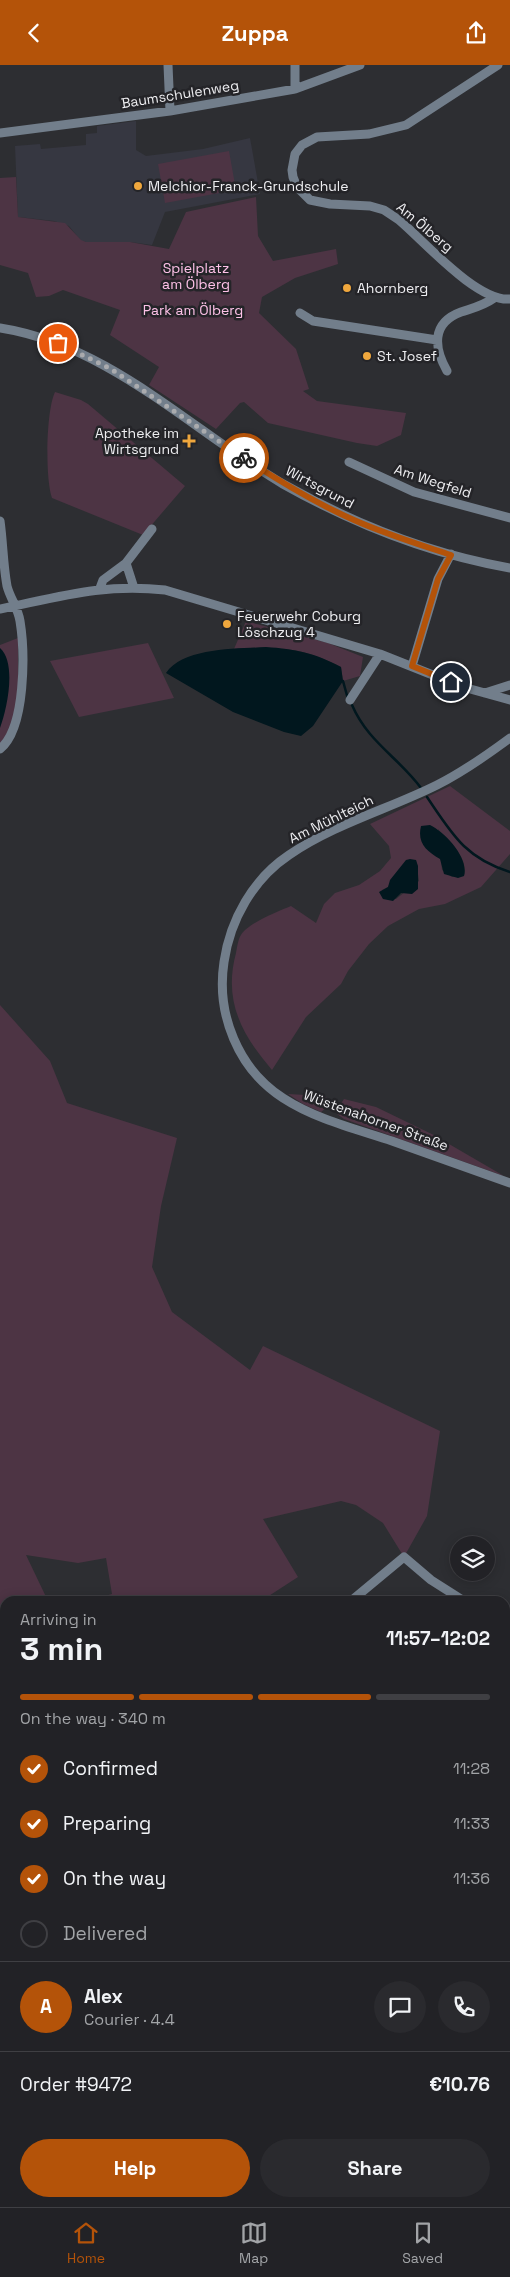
<!DOCTYPE html>
<html lang="en">
<head>
<meta charset="utf-8">
<style>
	:root { --surface:#222226; --page:#2a2a2e; --text:#f1f3f6; --muted:#a2a4a7; --line:#3f3f43; --accent:#b45309 }
	body { margin:0; font-family:"Space Grotesk",sans-serif; background:var(--page); color:var(--text); height:100vh; display:flex; flex-direction:column; font-size:19px; white-space:nowrap }
	* { box-sizing:border-box; margin:0 }
	p { font-size:16px; color:var(--muted) }
	.icon { flex:none; width:28px; height:28px; fill:none; stroke:currentColor; stroke-width:2; stroke-linecap:round; stroke-linejoin:round }
	.map { position:relative; flex:1; overflow:hidden }
	.drawer { position:absolute; left:0px; top:1531px; width:510px; height:611px; display:flex; flex-direction:column; background:var(--surface); border-radius:15px 15px 0 0; box-shadow:0 2px 12px #0003,0 0 0 1px var(--line) }
	.drawer>* { flex:none }
	.tools { position:absolute; left:450px; top:1471px; display:grid; gap:10px }
	.tools a { display:grid; place-items:center; width:45px; height:45px; border-radius:50%; background:var(--surface); box-shadow:0 2px 12px #0003,0 0 0 1px var(--line); font-size:25px }
	.pin { position:absolute; display:grid; place-items:center; width:42px; height:42px; color:#fff; margin:-21px; border:2px solid #fff; border-radius:50%; box-shadow:0 1px 5px #0007 }
	.courier { position:absolute; display:grid; place-items:center; width:50px; height:50px; margin:-25px; border:4px solid #b45309; border-radius:50%; background:#fff; color:#222; box-shadow:0 1px 6px #0007 }
	.head em { font-style:normal; font-weight:600 }
	.head div { display:flex; flex-direction:column-reverse }
	.head { display:flex; align-items:center; justify-content:space-between; height:85px; padding:0 20px }
	h1 { font-size:32px; font-weight:600; line-height:38px }
	.bar { display:grid; grid-template-columns:repeat(4,1fr); gap:8px 5px; align-content:center; height:60px; padding:0 20px }
	.bar i { height:6px; border-radius:4px; background:var(--line) }
	.bar .selected { background:var(--accent) }
	.bar p { grid-column:span 4 }
	.line { display:flex; align-items:center; gap:12px; padding:0 20px; border-top:1px solid var(--line) }
	.line div { flex:1 }
	.round { display:grid; place-items:center; flex:none; width:52px; height:52px; border-radius:26px; background:var(--page) }
	ol { padding:0 20px; list-style:none }
	li { display:flex; align-items:center; gap:15px; height:55px }
	li p { margin-inline-start:auto }
	li .icon { padding:5px; border-radius:50%; background:var(--accent); color:#fff; stroke-width:4 }
	li:last-child { color:var(--muted) }
	li i { width:28px; height:28px; border:2px solid var(--line); border-radius:50% }
	.cta { display:flex; gap:10px; margin-top:auto; padding:10px 20px }
	.cta a { flex:1; height:58px; border-radius:30px; background:var(--accent); color:#fff; font-size:20px; font-weight:600; line-height:58px; text-align:center }
	.cta a+a { background:var(--page); color:var(--text) }
	header { display:flex; justify-content:space-between; align-items:center; height:65px; padding:0 20px; background:var(--accent); color:#fff; font-size:22px; font-weight:600 }
	.tabs { display:flex; justify-content:space-around; align-items:center; height:70px; border-top:1px solid var(--line); background:var(--surface); font-size:14px; color:var(--muted) }
	.tabs a { display:grid; justify-items:center; gap:2px }
	.tabs .selected { color:var(--accent) }
	.map>svg:first-child { display:block }
	.built { fill:#363741 }
	.green { fill:#4d3444; fill-rule:evenodd }
	.water { fill:#01171e }
	.lines { fill:none; stroke-linecap:round; stroke-linejoin:round }
	.stream { stroke:#01171e; stroke-width:2.5 }
	.street { stroke:#727e8b; stroke-width:9 }
	.secondary { stroke:#97abc0; stroke-width:10 }
	.primary { stroke:#b4cee9; stroke-width:12 }
	.done { stroke:#aaabae; stroke-width:5; stroke-dasharray:0 9 }
	.route { stroke:#b45309; stroke-width:6 }
	.poi-dot { fill:#efa73d; stroke:#242428; stroke-width:2 }
	.labels { text-anchor:middle; dominant-baseline:central; stroke-width:5; stroke-linejoin:round; paint-order:stroke }
	.street-label { font-size:14px; fill:#eeeef1; stroke:#242428 }
	.poi-label { font-size:14px; fill:#eeeef1; stroke:#242428; text-anchor:start }
	.park-label { font-size:14px; fill:#fdc1e7; stroke:#242428 }
</style>
</head>
<body>
<header><svg class="icon" aria-label="back" viewBox="0 0 24 24"><path d="M15 5l-7 7 7 7"/></svg>Zuppa<svg class="icon" aria-label="share" viewBox="0 0 24 24"><path d="M12 15V3M7 8l5-5 5 5M5 13v7h14v-7"/></svg></header>
<div class="map">
<svg width="510" height="2142" viewBox="0 0 510 2142">
	<rect width="100%" height="100%" fill="#2d2e32"/>
	<path class="built" d="M136 56V85L146 91 203 84 250 73 260 129 165 147 152 180 130 177H86L81 176 69 161 54 156 18 152 15 81 40 79 41 84 86 80V69L97 68V61Z"/>
	<path class="green" d="M229 86 236 125 165 138 158 99Z
		M16 112 18 152 65 158 81 175 86 177H130L169 184 186 147 256 132 258 171 273 196 336 184 338 199 295 213 262 232 259 248 296 284 309 324 303 326 317 336 406 348 401 370 377 381 357 378 268 358 244 337 240 338 216 364 149 320 159 302 110 270 120 245 63 225 49 231 36 232 28 208 0 200V113Z
		M55 327 81 335 88 339 185 421 143 470 52 433C45 413 46 346 55 327Z
		M246 556 328 578 363 592 360 611 343 616 341 602C303 582 276 581 234 584Z
		M18 573V643L14 658 0 681V580Z
		M148 578 174 633 79 652 50 596Z
		M450 721 510 766V789L481 822 445 839 419 844 388 861 369 879 348 906 341 919 306 952 272 1005C242 970 223 936 236 888 237 883 238 874 241 870 248 858 279 846 291 841L316 858 324 839 335 828 359 820 380 806 391 793 389 781 370 759ZM438 764C449 777 469 792 464 811L452 812 442 805ZM416 795 419 816 396 834H383L382 825 388 822 390 818Z
		M0 940 50 996 67 1038 177 1073 161 1141 152 1202 172 1247 250 1305 263 1281 440 1366 427 1451 404 1492 383 1458 356 1440 341 1436 263 1454 298 1512 261 1536H87L112 1529 106 1493 78 1498 26 1490 48 1536H5V1551L0 1541Z
		M288 1029 324 1031 327 1033 326 1043 321 1047 303 1039Z
		M344 1034 376 1042 442 1074 441 1080 447 1083 449 1079 504 1111 344 1054 337 1049 338 1043Z
		M0 1593 5 1594V1707L0 1706Z
		M5 1958V2042L0 2041V1959Z
		M510 1979V2066L505 2064V1980Z
		M0 2076H5V2138H171V2142H79L0 2139Z
		M358 2138H476L475 2142H356Z"/>
	<path class="water" d="M266 582C295 584 315 588 341 602L343 616 313 661 301 671 284 667 233 647 166 608C184 582 237 584 266 582Z
		M0 583C17 598 7 644 0 663Z
		M430 760C446 768 469 793 464 811L458 813 444 809 440 794C426 786 417 778 421 761Z
		M410 794 416 795 418 801V824L412 829 401 828 393 836 383 834 379 827 388 822 390 815 406 795Z
		M510 1936V1970L505 1971V1937Z"/>
	<g class="lines">
		<path class="stream" d="M343 616 348 634
			M352 640C368 677 398 692 421 723
			M427 732C452 769 465 793 510 807"/>
		<path class="street" d="M168 0 170 46
			M295 0V24
			M498 0 406 60 369 69 317 72 302 80 295 89 292 105 293 112 297 122 310 135 330 139 370 141 384 145 399 155C424 176 477 237 510 234
			M0 68 170 46 295 24 360 0
			M300 248 313 256 437 275
			M0 263C109 280 191 365 283 419 354 459 430 489 510 503
			M447 306C434 283 431 258 461 247 473 243 483 241 494 233
			M349 397 414 427 510 453
			M0 456C3 477 3 499 7 521 10 533 18 543 20 556 25 587 26 663 0 684
			M126 498 134 523
			M100 523 103 515 126 498 152 464
			M0 544C59 532 103 518 165 525L380 589 463 622 510 635
			M412 601 438 514 451 489
			M485 628 510 620
			M350 635 380 589
			M510 673C487 690 463 707 437 720 389 744 334 759 289 790 253 814 230 855 224 897 216 949 238 1004 283 1033 315 1054 356 1064 392 1076 431 1090 471 1104 510 1118
			M351 1536 404 1492 431 1515 464 1536
			M505 1556 510 1559
			M505 1697H510
			M0 1714H5
			M505 1716 510 1722
			M0 1900 5 1901"/>
		<path class="secondary" d="M505 1813 510 1811
			M0 1908 5 1905"/>
		<path class="primary" d="M0 2049H5
			M505 2064H510"/>
	</g>
	<g class="lines">
		<path class="done" d="M58 278 111 304 244 393"/>
		<path class="route" d="M244 393C279 416 315 438 354 455 385 469 418 479 451 490L438 514 412 601 451 617"/>
	</g>
	<g class="poi-dot">
		<circle cx="138" cy="121" r="5"/>
		<circle cx="347" cy="223" r="5"/>
		<circle cx="367" cy="291" r="5"/>
		<path d="M186.5 368.5h5v5h5v5h-5v5h-5v-5h-5v-5h5z"/>
		<circle cx="227" cy="559" r="5"/>
	</g>
	<g class="labels">
		<g class="street-label">
			<text transform="translate(180 29) rotate(-9)">Baumschulenweg</text>
			<text transform="translate(425 162) rotate(40)">Am Ölberg</text>
			<text transform="translate(433 416) rotate(18)">Am Wegfeld</text>
			<text transform="translate(320 422) rotate(28)">Wirtsgrund</text>
			<text transform="translate(331 754) rotate(-26)">Am Mühlteich</text>
			<text transform="translate(376 1055) rotate(20)">Wüstenahorner Straße</text>
		</g>
		<g class="poi-label">
			<text x="148" y="121">Melchior-Franck-Grundschule</text>
			<text x="357" y="223">Ahornberg</text>
			<text x="377" y="291">St. Josef</text>
			<text x="179" y="368" text-anchor="end">Apotheke im<tspan x="179" dy="16">Wirtsgrund</tspan></text>
			<text x="237" y="551">Feuerwehr Coburg<tspan x="237" dy="16">Löschzug 4</tspan></text>
		</g>
		<g class="park-label">
			<text x="196" y="203">Spielplatz<tspan x="196" dy="16">am Ölberg</tspan></text>
			<text x="193" y="245">Park am Ölberg</text>
		</g>
	</g>
</svg>
<div class="tools">
<a><svg class="icon" aria-label="layers" viewBox="0 0 24 24"><path d="M12 4l9 5-9 5-9-5zM3 14l9 5 9-5"/></svg></a>
</div>
<div class="pin" style="left:58px;top:278px;background:#ea580c"><svg class="icon" aria-label="bag" viewBox="0 0 24 24"><path d="M5 8h14l-1 12H6zM9 8a3 3 0 0 1 6 0"/></svg></div>
<div class="pin" style="left:451px;top:617px;background:#1f2937"><svg class="icon" aria-label="home" viewBox="0 0 24 24"><path d="M3 11l9-7 9 7M6 9v11h12V9"/></svg></div>
<div class="courier" style="left:244px;top:393px"><svg class="icon" aria-label="bike" viewBox="0 0 24 24"><circle cx="6" cy="16" r="4"/><circle cx="18" cy="16" r="4"/><path d="M6 16l4-8h5l3 8M10 8l3 8H6M13 5h3"/></svg></div>
<section class="drawer">
<div class="head"><div><h1>3 min</h1><p>Arriving in</p></div><em>11:57–12:02</em></div>
<div class="bar"><i class="selected"></i><i class="selected"></i><i class="selected"></i><i></i><p>On the way · 340 m</p></div>
<ol>
<li><svg class="icon" aria-label="check" viewBox="0 0 24 24"><path d="M5 12l5 5 9-10"/></svg>Confirmed<p>11:28</p></li>
<li><svg class="icon" aria-label="check" viewBox="0 0 24 24"><path d="M5 12l5 5 9-10"/></svg>Preparing<p>11:33</p></li>
<li><svg class="icon" aria-label="check" viewBox="0 0 24 24"><path d="M5 12l5 5 9-10"/></svg>On the way<p>11:36</p></li>
<li><i></i>Delivered</li>
</ol>
<div class="line" style="height:90px"><b class="round" style="background:var(--accent);color:#fff">A</b><div><b>Alex</b><p>Courier · 4.4</p></div><a class="round"><svg class="icon" aria-label="chat" viewBox="0 0 24 24"><path d="M4 5h16v11H9l-5 4z"/></svg></a><a class="round"><svg class="icon" aria-label="phone" viewBox="0 0 24 24"><path d="M5 4h4l2 5-3 2q2 4 5 5l2-3 5 2v4C11 20 4 13 5 4z"/></svg></a></div>
<div class="line" style="height:65px"><div>Order #9472</div><b>€10.76</b></div>
<div class="cta"><a>Help</a><a>Share</a></div>
</section>
</div>
<nav class="tabs">
<a class="selected"><svg class="icon" aria-label="home" viewBox="0 0 24 24"><path d="M3 11l9-7 9 7M6 9v11h12V9"/></svg>Home</a>
<a><svg class="icon" aria-label="map" viewBox="0 0 24 24"><path d="M3 6l6-2 6 2 6-2v14l-6 2-6-2-6 2zM9 4v14M15 6v14"/></svg>Map</a>
<a><svg class="icon" aria-label="saved" viewBox="0 0 24 24"><path d="M7 4h10v16l-5-4-5 4z"/></svg>Saved</a>
</nav>
</body>
</html>
